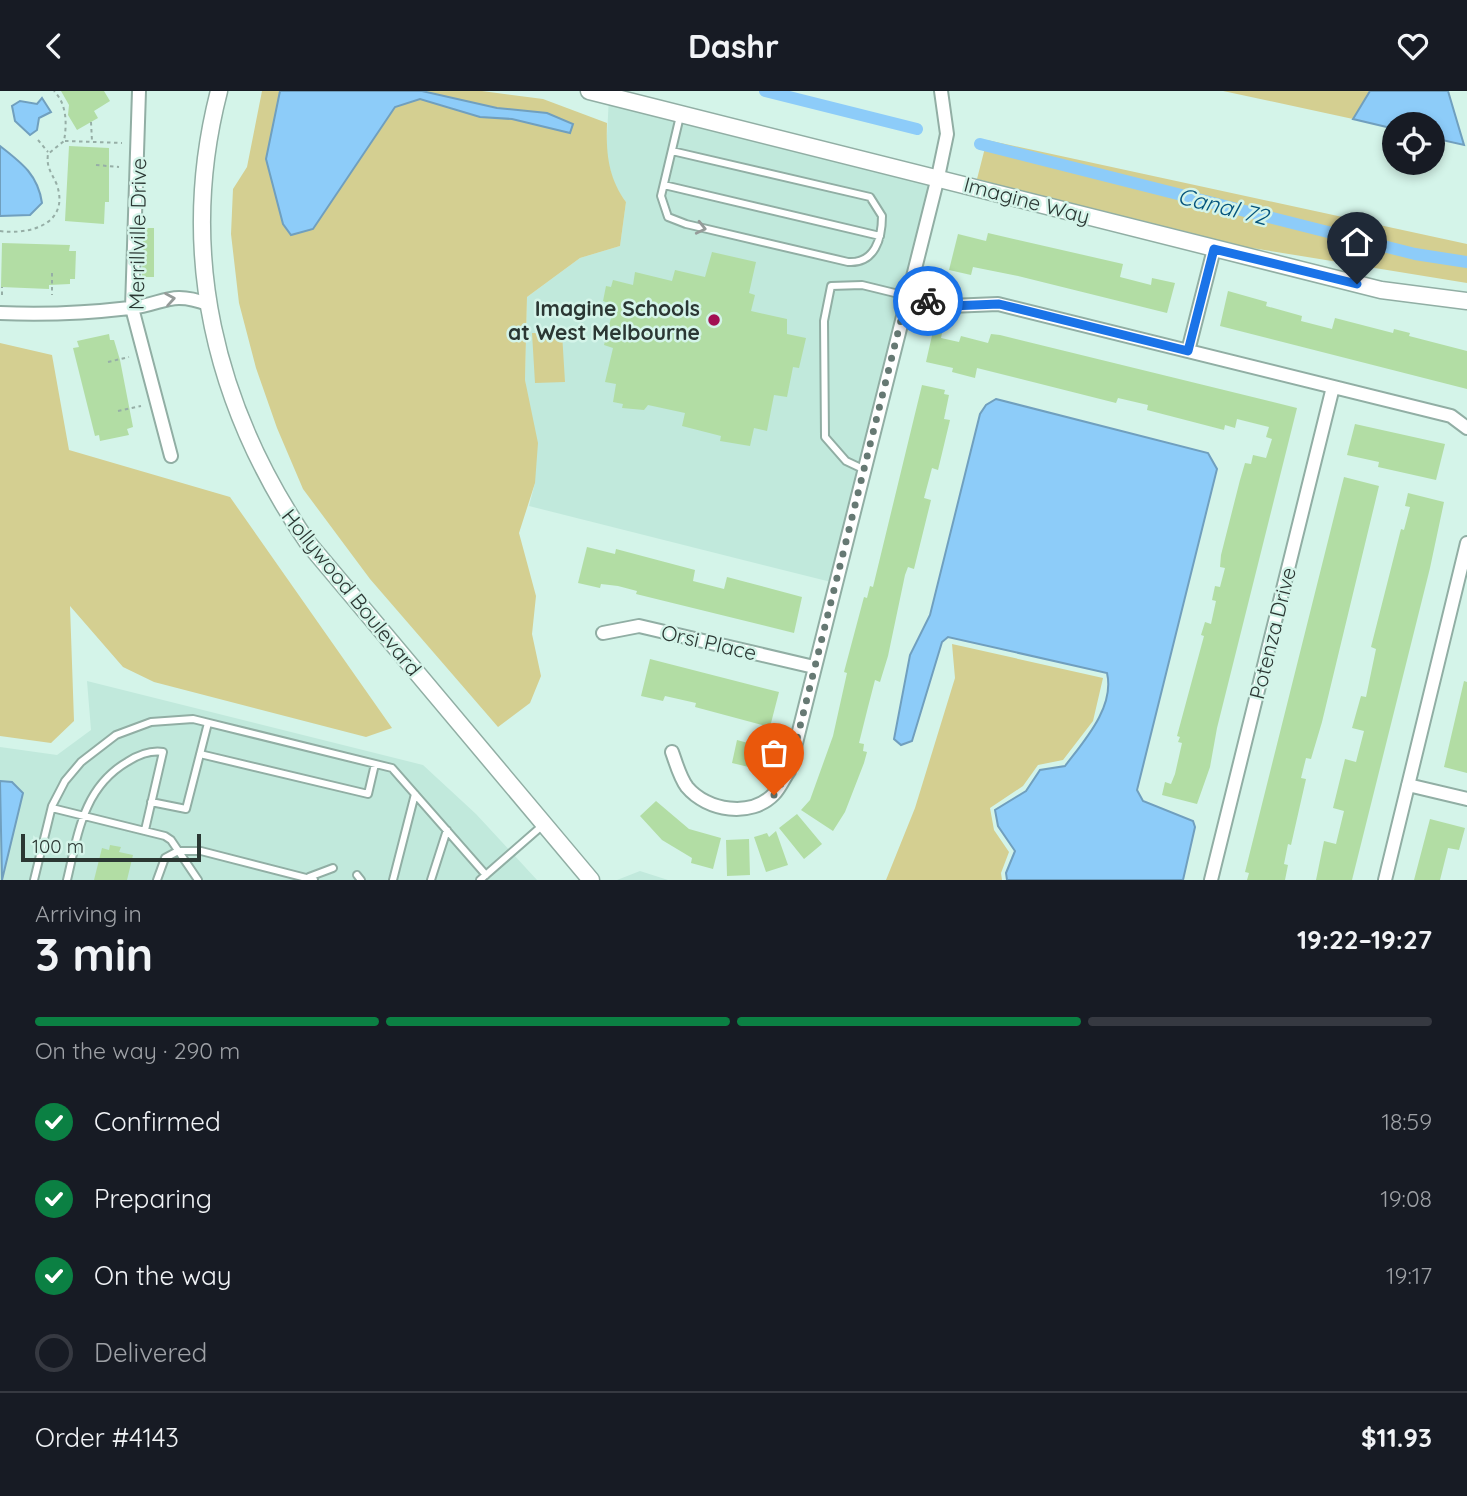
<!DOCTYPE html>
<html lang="en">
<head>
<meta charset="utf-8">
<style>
	:root { --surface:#171b24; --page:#242831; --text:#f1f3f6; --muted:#9ea1a6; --line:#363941; --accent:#0b8043 }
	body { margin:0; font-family:Quicksand,sans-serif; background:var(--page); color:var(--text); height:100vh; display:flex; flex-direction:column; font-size:26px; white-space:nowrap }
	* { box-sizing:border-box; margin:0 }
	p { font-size:23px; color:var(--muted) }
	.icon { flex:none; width:38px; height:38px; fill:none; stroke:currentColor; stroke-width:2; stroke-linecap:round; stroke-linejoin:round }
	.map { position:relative; height:789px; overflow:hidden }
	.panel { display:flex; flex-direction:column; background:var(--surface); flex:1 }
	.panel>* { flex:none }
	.fabs { position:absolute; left:1382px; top:21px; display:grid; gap:14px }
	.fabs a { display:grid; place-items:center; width:63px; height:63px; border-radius:50%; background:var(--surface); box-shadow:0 4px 10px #0003; font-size:35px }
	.scale { position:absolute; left:21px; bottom:18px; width:180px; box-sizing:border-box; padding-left:7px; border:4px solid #2b3733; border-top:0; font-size:19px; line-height:24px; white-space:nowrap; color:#2b3733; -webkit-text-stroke:5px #d4f4e9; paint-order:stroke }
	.pin { position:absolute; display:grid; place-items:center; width:60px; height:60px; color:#fff; margin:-72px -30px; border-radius:50% 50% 50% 0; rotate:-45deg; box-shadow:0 0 7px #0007 }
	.pin .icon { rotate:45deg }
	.courier { position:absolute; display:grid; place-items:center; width:70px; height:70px; margin:-35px; border:5px solid #1a73e8; border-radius:50%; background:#fff; color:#222; box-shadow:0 2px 9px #0007 }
	.overview em { font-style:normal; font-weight:800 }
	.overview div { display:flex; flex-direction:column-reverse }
	.overview { display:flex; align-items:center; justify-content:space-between; height:119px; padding:0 35px }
	h1 { font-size:46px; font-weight:800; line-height:52px }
	.bar { display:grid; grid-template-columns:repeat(4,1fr); gap:10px 7px; align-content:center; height:84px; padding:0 35px }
	.bar i { height:9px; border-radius:5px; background:var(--line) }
	.bar .on { background:var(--accent) }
	.bar p { grid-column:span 4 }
	.line { display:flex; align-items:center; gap:18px; padding:0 35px; border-top:2px solid var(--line) }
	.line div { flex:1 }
	ol { padding:0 35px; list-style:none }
	li { display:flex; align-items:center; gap:21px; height:77px }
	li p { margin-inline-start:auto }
	li .icon { padding:7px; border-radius:50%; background:var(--accent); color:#fff; stroke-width:4 }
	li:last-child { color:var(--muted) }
	li i { width:38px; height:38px; border:4px solid var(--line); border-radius:50% }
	header { display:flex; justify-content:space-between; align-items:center; height:91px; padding:0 35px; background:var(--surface); font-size:32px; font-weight:800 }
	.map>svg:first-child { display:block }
	.built { fill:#c1e9dc }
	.green { fill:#d4cf91 }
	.water { fill:#8dccf9; stroke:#709fbe; stroke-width:2 }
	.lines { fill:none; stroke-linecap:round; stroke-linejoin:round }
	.canal { stroke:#8dccf9; stroke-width:12 }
	.building { fill:#b2dda4 }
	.service-casing { stroke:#91aea4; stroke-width:10 }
	.minor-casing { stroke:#91aea4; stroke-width:16 }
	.tertiary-casing { stroke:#91aea4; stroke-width:19 }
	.path { stroke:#96aea6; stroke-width:2; stroke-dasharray:3.5 3.5; stroke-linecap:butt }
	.service { stroke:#fff; stroke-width:6 }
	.minor { stroke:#fff; stroke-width:12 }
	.tertiary { stroke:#fff; stroke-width:16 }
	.oneway { stroke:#959b99 }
	.done { stroke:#667973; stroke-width:7; stroke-dasharray:0 12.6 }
	.route { stroke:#1a73e8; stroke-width:9 }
	.poi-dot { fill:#a21052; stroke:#d4f4e9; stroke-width:2.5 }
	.labels { text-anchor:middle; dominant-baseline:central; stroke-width:5; stroke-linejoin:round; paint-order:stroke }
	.street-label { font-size:21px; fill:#2b3733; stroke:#d4f4e9 }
	.poi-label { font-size:21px; font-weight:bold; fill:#2b3733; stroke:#d4f4e9; text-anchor:end }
	.water-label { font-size:23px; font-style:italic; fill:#04547d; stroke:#d4f4e9 }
</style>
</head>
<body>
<header><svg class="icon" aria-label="back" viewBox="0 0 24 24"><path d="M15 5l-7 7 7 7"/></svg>Dashr<svg class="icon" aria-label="heart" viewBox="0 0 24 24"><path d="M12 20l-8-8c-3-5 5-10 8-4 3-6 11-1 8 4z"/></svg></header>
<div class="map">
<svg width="1467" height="789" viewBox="0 0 1467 789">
	<rect width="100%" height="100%" fill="#d4f4e9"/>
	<path class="built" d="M609 5 938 86 835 492 529 415 535 392 525 289 527 206 580 167 620 155 626 111 615 96 606 65Z
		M87 590 423 674 476 723 537 789H0V656L57 664 91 639Z
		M640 780 668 789H617Z"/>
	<path class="green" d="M262 0H482L543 8 607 32C606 62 608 86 626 111L620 155 580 167 527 206 525 289 538 352 535 392 519 442 536 505 532 543 541 585 530 612 498 636 370 488 303 398 277 337 256 277 239 212 231 143 233 98 247 76Z
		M1223 0H1370L1353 28Z
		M987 49 1467 153V192L1209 150 977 88Z
		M532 242H562L565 291 535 292Z
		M0 252 52 264 69 359 230 406 392 637 366 646 154 591 123 576 70 515 74 630 51 652 0 645Z
		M952 553 1103 587 1093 630 1063 669 1038 674 1023 695 990 717 994 739 1009 761 1001 782 1002 789H886L915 717 955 587Z"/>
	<path class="water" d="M280 0H422L497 17 547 22 573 33 570 42 512 28 480 26 420 8 395 16 313 138 291 144 283 133 266 68Z
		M1370 0H1448L1464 54 1433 47V33H1395V38L1353 28Z
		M42 7 51 21 39 27 37 39 30 44 15 30 12 15 20 10 37 13Z
		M0 55C22 72 38 84 42 112L30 124 0 125Z
		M996 308 1208 362 1217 378 1137 699 1143 710 1193 730 1195 736 1183 789H1007L1006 782 1015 760 998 735 995 719 1026 700 1040 679 1065 675C1084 650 1115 616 1107 582L948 546 942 551 912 650 901 654 894 648 910 564 930 524 980 323 986 314Z
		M0 690 12 691 23 702 2 789Z"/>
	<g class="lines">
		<path class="canal" d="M765 0 917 38
			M980 53 1415 163 1467 171"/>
	</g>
	<path class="building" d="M61 0H104L110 10 94 20 98 27 77 39 68 24 69 14Z
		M69 55 109 57V111H105L104 133 65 130Z
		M143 137H154V186H142Z
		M988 142 1123 173 1120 186 1151 194 1152 187 1175 192 1167 222 1018 185 973 176 971 184 949 179 958 143 986 150Z
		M2 152 70 154 69 160H76L75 188H70V193L49 194V198L1 196Z
		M712 161 756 171 749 202 755 204 751 220 787 228V243L806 247 799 277 793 276 787 306 774 304 767 340 754 337 750 355 720 350 721 345 682 335 685 322 648 314 644 319 622 317 623 313 613 311 616 293 605 291 613 257 604 254 612 223 606 221 608 212 603 210 606 195 611 196 613 189 633 194 635 181 672 190 675 179 705 186Z
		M1228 200 1267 211 1266 215 1302 225 1301 230 1332 238 1335 227 1393 242 1394 238 1410 242 1409 245 1467 260V298L1220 235Z
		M933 240 942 242 941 247 959 251 961 245 988 252 991 243 1000 244 1297 317 1217 637 1210 676 1197 713 1162 704 1165 691 1171 693 1175 683 1182 652 1178 651 1180 646 1177 645 1204 545 1201 544 1205 531 1211 533 1216 510 1212 509 1215 495 1220 496 1225 477 1220 476 1221 464 1240 389 1245 372 1251 373 1253 364 1266 367 1272 348 1266 346 1269 336 1237 328 1235 337 1225 334 1224 339 1147 319 1148 314 1118 307 1116 312 977 277 975 287 952 281 953 277 926 271Z
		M109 243 110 249H114L120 269 133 336 127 338 129 344 100 350 99 344 95 345 73 257 79 256 77 250Z
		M922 294 945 299 944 303 949 304 944 328 950 329 938 379 932 377 924 407 931 409 914 478 908 476 905 484 888 565 880 591 875 589 868 616 859 652 864 653 863 660 867 661 864 672 845 721 833 740 801 719 810 709 833 645 847 582 844 581 864 506 867 507 870 495 873 496Z
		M1355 333 1445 353 1436 389 1378 376 1379 371 1347 364Z
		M1344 386 1379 395 1322 631 1311 668 1306 667 1301 687 1306 688 1291 754 1288 753 1284 773 1288 774 1285 789H1247L1249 782 1245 781Z
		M1408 402 1444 411 1430 477 1352 789H1316L1324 750 1336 753 1344 720 1333 717 1345 668 1356 671 1364 640 1352 637 1361 605 1366 606 1376 558 1371 556 1401 438 1404 439 1410 416 1405 415Z
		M587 456 615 463 616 458 695 479 693 490 724 498 727 486 802 506 794 542 636 503 637 500 618 495 601 493 600 497 578 492Z
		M650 568 779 601 770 636 695 616 696 612 665 605 663 610 641 605Z
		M1464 590 1467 591V682L1444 676Z
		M737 649 759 655 757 678 732 672Z
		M656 710 689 738 721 747 713 778 691 772 692 767 662 749 640 725Z
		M797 723 822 753 804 768 779 737Z
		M1430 728 1465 737 1459 759 1448 757 1440 789H1414Z
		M776 740 788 774 766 781 754 746 767 742 769 746Z
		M749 748 750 784 727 785 726 749Z
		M110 754 121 756 119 761 133 764 127 789H94L102 757 109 759Z"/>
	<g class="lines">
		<g class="service-casing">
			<path id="service" d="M672 60 870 106 882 125C882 147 875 173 848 171L686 133 668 126 661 105 680 25
				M664 94 880 145
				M863 378 846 370 825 346 824 230 831 195 862 194 907 205
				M200 663 368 703 375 673
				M151 711 186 718 208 632
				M52 717 165 745 171 749 198 789
				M357 784 361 789
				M309 786 333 777
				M34 789 52 715 65 690 81 671 116 644 151 631 193 628 392 677 486 784
				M67 789C78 743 83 697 127 671 138 664 150 659 163 661L145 739
				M157 789 165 767 178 760H201L314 789
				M393 789 415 703
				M431 789 447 739
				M480 789 543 734"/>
		</g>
		<g class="minor-casing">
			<path id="minor" d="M139 0 132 217 171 365
				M907 205 950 215 998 213 1451 325 1467 337
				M0 222C42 224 87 222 130 217 165 213 170 199 208 213
				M1188 260 1214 158
				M603 542 639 535 814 576
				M672 661C676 672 680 687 687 696 707 720 751 727 774 703 780 697 784 687 789 680L938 86 947 43 941 0
				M1408 694 1467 708
				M1211 789 1333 296
				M1385 789 1467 452"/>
		</g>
		<g class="tertiary-casing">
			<path id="tertiary" d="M219 0C177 162 215 316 308 452L591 789
				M589 0 1381 199 1467 210"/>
		</g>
		<path class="path" d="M91 31 92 50
			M38 49 48 61
			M65 50 122 52
			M96 74 119 76
			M0 140C28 144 70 134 57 94 52 82 46 77 48 63L64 50C67 33 67 13 54 0
			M52 182V204
			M2 204V196
			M108 271 129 266
			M118 320 141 315"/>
		<use href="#service" class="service"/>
		<use href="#minor" class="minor"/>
		<use href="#tertiary" class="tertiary"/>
	</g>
	<defs><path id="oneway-chevron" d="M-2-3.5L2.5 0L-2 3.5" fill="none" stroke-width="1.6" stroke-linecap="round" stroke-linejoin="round" transform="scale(1.75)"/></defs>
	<g class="oneway">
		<use href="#oneway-chevron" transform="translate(701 137) rotate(13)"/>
		<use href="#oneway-chevron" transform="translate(170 208) rotate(-10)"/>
	</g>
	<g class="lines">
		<path class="done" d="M774 704 789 680 907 205 928 210"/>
		<path class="route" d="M928 210 950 215 999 213 1188 260 1214 158 1357 193"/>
	</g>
	<circle class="poi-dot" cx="714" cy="229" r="7"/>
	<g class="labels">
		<g class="street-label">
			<text transform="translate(1027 109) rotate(15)">Imagine Way</text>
			<text transform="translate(137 143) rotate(-89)">Merrillville Drive</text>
			<text transform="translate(352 501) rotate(51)">Hollywood Boulevard</text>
			<text transform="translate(1272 542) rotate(-76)">Potenza Drive</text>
			<text transform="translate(709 551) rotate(13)">Orsi Place</text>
		</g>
		<g class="poi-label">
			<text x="700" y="217">Imagine Schools<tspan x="700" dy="24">at West Melbourne</tspan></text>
		</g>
		<g class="water-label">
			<text transform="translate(1223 115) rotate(14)">Canal 72</text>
		</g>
	</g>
</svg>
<div class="fabs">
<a><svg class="icon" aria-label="locate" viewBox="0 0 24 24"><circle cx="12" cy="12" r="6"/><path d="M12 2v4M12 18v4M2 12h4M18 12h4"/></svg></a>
</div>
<div class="scale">100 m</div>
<div class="pin" style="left:774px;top:704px;background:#ea580c"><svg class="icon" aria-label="bag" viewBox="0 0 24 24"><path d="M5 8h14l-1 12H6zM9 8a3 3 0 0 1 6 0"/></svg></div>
<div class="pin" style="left:1357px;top:193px;background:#1f2937"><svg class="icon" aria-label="home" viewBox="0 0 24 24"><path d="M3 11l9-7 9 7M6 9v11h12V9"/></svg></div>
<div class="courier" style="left:928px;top:210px"><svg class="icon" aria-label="bike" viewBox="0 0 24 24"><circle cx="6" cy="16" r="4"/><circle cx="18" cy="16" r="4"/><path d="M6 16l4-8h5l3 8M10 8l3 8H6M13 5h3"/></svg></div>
</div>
<section class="panel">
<div class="overview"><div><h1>3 min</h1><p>Arriving in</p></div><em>19:22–19:27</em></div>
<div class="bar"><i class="on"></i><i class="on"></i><i class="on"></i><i></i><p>On the way · 290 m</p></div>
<ol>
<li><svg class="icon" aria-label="check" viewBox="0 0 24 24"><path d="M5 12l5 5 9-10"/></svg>Confirmed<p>18:59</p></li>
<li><svg class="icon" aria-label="check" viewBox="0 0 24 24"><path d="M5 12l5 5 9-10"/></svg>Preparing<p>19:08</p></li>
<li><svg class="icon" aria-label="check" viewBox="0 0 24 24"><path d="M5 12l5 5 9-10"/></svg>On the way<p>19:17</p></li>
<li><i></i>Delivered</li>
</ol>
<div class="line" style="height:91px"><div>Order #4143</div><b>$11.93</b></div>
</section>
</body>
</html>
